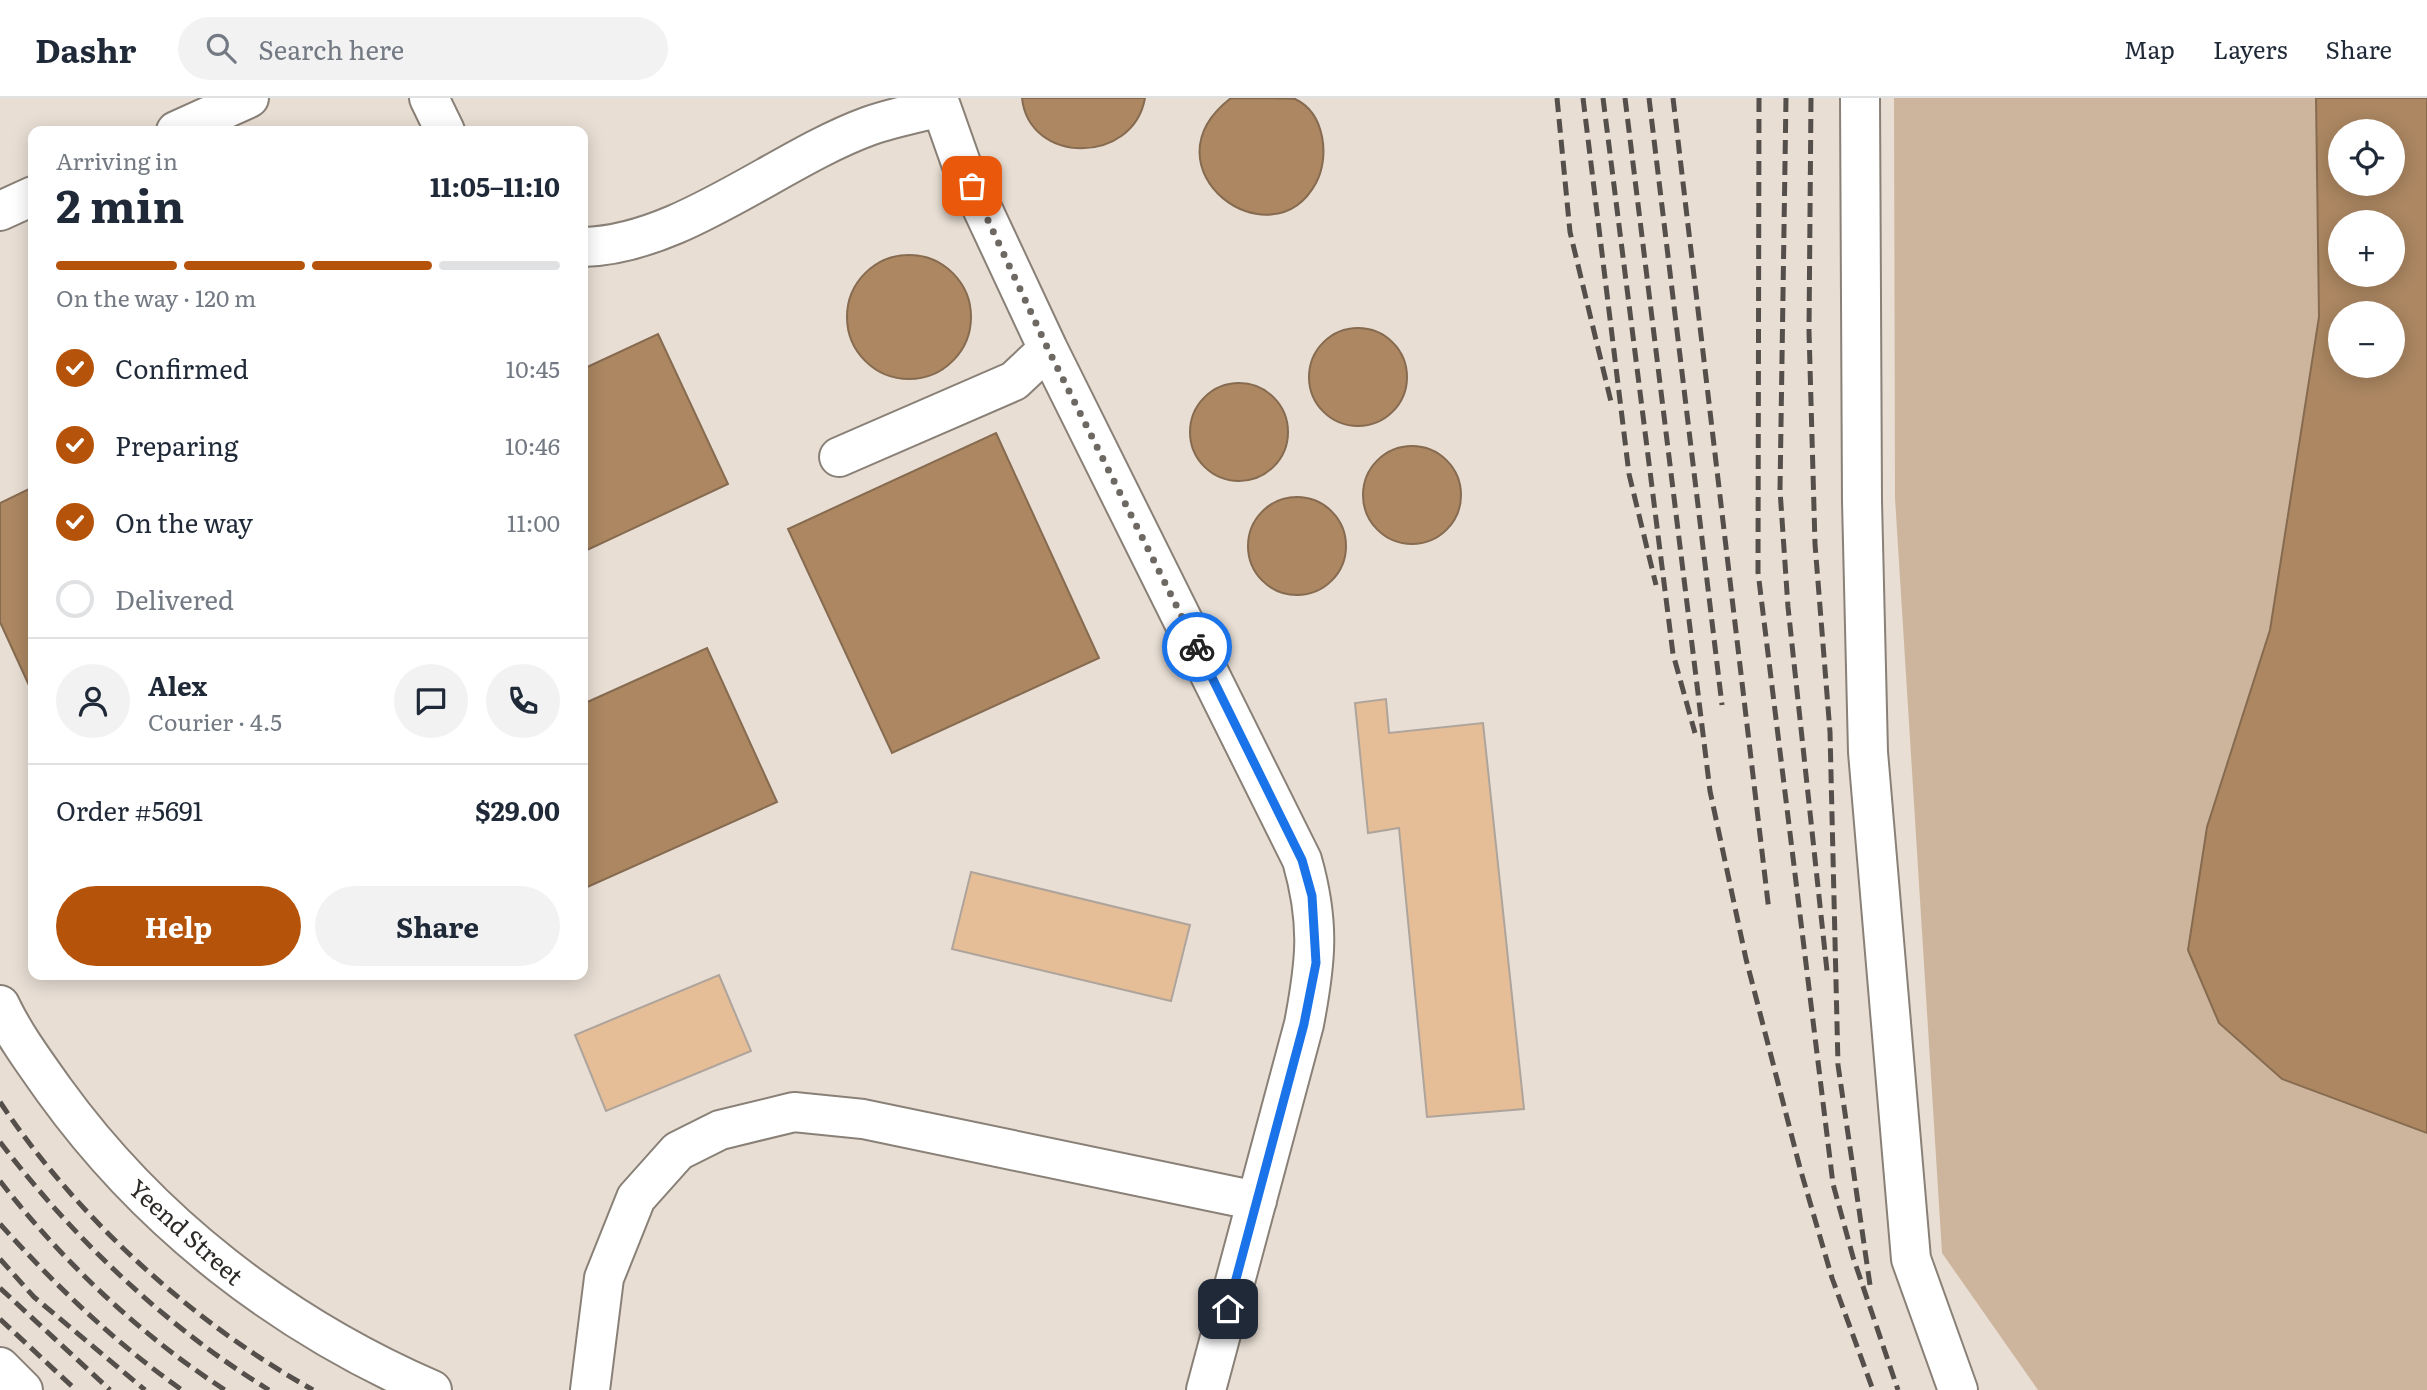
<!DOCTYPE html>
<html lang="en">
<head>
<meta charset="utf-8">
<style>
	:root { --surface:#fff; --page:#f2f2f3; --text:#1f2937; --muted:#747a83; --line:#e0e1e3; --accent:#b45309 }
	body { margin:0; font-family:Literata,serif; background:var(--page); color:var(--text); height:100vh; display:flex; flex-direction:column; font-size:26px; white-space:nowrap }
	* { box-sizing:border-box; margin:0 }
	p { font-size:23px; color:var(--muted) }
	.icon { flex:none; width:38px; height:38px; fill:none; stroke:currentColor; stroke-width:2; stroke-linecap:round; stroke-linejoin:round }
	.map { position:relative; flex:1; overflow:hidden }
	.details { position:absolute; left:28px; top:28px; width:560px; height:854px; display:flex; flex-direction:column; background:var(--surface); border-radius:14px; box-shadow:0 4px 18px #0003 }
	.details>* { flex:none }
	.fabs { position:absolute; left:2328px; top:21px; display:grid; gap:14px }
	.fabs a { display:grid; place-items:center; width:77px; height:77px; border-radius:50%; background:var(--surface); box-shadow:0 4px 18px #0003; font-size:35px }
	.pin { position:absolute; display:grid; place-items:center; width:60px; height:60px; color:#fff; margin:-30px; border-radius:14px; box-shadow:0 4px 10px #0006 }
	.courier { position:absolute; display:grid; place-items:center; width:70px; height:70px; margin:-35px; border:5px solid #1a73e8; border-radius:50%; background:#fff; color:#222; box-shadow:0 2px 9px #0007 }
	.overview em { font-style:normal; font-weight:700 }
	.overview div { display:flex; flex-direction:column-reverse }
	.overview { display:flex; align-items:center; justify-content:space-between; height:119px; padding:0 28px }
	h1 { font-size:46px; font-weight:700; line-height:52px }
	.bar { display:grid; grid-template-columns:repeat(4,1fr); gap:10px 7px; align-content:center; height:84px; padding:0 28px }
	.bar i { height:9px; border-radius:5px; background:var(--line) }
	.bar .active { background:var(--accent) }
	.bar p { grid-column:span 4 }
	.line { display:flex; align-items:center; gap:18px; padding:0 28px; border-top:2px solid var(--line) }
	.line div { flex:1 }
	.round { display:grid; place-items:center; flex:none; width:74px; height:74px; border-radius:37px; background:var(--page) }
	ol { padding:0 28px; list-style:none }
	li { display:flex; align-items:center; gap:21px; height:77px }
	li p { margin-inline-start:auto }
	li .icon { padding:7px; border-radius:50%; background:var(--accent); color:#fff; stroke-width:4 }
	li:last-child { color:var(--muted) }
	li i { width:38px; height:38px; border:4px solid var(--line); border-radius:50% }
	.cta { display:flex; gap:14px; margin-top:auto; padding:14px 28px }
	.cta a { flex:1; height:80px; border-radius:42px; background:var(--accent); color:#fff; font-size:28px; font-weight:700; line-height:80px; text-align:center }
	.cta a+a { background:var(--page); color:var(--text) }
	header { display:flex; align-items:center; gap:42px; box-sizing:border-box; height:98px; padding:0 35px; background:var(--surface); border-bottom:2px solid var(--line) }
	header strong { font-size:33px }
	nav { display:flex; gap:38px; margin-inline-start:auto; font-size:24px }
	.search { width:490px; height:63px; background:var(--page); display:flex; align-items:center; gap:18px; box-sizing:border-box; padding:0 24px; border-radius:38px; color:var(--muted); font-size:26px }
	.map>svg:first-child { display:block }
	.green { fill:#cdb59d }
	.water { fill:#ac8762; stroke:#866b50; stroke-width:2; fill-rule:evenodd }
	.building { fill:#e5be97; stroke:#aea49b; stroke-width:2 }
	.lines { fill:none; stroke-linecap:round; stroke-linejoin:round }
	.minor-casing { stroke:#898077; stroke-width:42 }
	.minor { stroke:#fff; stroke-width:38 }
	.rail { stroke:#554f4b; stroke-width:5; stroke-dasharray:14 7; stroke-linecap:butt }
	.done { stroke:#6e6863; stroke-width:7; stroke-dasharray:0 12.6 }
	.route { stroke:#1a73e8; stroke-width:9 }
	.labels { text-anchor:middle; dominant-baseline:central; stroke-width:5; stroke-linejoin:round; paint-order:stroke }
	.street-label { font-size:24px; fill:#2d2926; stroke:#fff }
</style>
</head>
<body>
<header>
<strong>Dashr</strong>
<div class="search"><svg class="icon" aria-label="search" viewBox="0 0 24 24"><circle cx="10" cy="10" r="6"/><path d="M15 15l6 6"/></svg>Search here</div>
<nav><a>Map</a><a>Layers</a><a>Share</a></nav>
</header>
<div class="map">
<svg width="2427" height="1292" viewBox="0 0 2427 1292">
	<rect width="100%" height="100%" fill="#e8ded4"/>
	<path class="green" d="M1894 0H2316L2318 4 2319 218 2270 532 2207 729 2282 981 2427 1035V1292H2038L1942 1155 1895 400Z"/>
	<path class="water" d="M1022 0H1145C1133 67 1029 67 1022 0Z
		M1231 0C1246 0 1283 0 1295 1 1325 15 1330 59 1316 85 1271 168 1140 70 1231 0Z
		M2316 0H2427V1035L2282 981 2219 925 2188 852 2207 729 2270 532 2319 219ZM2340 33H2392V86H2340ZM2340 124H2392V177H2340ZM2340 215H2392V268H2340Z
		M847 219a62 62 0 1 1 124 0a62 62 0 1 1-124 0Z
		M1309 279a49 49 0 1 1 98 0a49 49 0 1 1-98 0Z
		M658 236 728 386 583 454V271Z
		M1190 334a49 49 0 1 1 98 0a49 49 0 1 1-98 0Z
		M996 335 1099 560 892 655 788 431Z
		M1363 397a49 49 0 1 1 98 0a49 49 0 1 1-98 0Z
		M33 389V596L0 524V405Z
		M1248 448a49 49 0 1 1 98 0a49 49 0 1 1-98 0Z
		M707 550 777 704 583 791V606Z"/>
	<path class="building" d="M1386 601 1389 635 1483 625 1524 1011 1427 1019 1399 730 1368 735 1355 605Z
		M971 774 1190 827 1171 903 952 851Z
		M719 877 751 953 606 1013 575 937Z"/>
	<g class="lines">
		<g class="minor-casing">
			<path id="minor" d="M429 0 445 33
				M938 0 961 65 1048 251 1302 762C1320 825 1316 863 1304 926L1206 1292
				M1860 0 1862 403 1868 654 1911 1161 1958 1292
				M176 33 249 0
				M0 113 33 98
				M583 149C681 147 778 61 869 28 892 20 917 15 941 9
				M839 359 1014 283 1048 251
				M0 907C14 937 35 965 54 992 150 1125 282 1227 432 1292
				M0 1269 23 1292
				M590 1292 604 1180 636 1100 678 1053 720 1032 794 1014 863 1021 1257 1103"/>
		</g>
		<use href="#minor" class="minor"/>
		<path class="rail" d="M1557 0 1570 134 1612 308
			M1583 0 1629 376 1656 487
			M1603 0 1673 556 1695 635
			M1625 0 1710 693 1746 861 1800 1070 1832 1180 1873 1292
			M1649 0 1722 607
			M1673 0 1769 813
			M1759 0 1758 474 1833 1086 1853 1159 1898 1292
			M1786 0 1780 392 1788 509 1827 873
			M1811 0 1809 233 1815 446 1830 634 1838 967 1870 1187
			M0 1004C77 1120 192 1224 313 1292
			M0 1044C74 1141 165 1228 269 1292
			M0 1083C62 1163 140 1237 225 1292
			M0 1126C55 1187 114 1244 182 1292
			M0 1161 34 1199 145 1292
			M0 1190 110 1292
			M0 1221 76 1292"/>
	</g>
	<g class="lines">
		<path class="done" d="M972 88 1048 251 1197 549"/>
		<path class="route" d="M1197 549 1302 762 1312 798 1316 865 1304 926 1228 1211"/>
	</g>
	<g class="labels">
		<g class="street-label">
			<text transform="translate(187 1133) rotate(42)">Yeend Street</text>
		</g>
	</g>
</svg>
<div class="fabs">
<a><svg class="icon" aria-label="locate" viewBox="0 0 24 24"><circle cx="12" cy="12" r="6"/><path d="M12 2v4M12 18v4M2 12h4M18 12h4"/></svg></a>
<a>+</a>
<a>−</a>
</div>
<div class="pin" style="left:972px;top:88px;background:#ea580c"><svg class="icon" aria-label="bag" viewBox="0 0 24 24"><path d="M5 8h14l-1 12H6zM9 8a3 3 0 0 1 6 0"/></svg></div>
<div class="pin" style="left:1228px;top:1211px;background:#1f2937"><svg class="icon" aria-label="home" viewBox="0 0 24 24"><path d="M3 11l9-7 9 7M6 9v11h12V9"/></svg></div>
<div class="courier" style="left:1197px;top:549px"><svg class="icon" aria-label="bike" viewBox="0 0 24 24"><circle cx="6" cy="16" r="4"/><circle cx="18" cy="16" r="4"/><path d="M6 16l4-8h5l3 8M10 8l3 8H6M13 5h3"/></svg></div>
<section class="details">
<div class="overview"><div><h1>2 min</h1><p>Arriving in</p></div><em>11:05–11:10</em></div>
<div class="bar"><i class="active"></i><i class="active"></i><i class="active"></i><i></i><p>On the way · 120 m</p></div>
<ol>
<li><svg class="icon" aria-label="check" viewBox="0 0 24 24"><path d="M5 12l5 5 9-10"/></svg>Confirmed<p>10:45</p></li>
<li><svg class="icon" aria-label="check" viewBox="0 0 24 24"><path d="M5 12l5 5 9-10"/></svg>Preparing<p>10:46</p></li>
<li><svg class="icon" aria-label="check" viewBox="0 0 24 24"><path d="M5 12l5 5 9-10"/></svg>On the way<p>11:00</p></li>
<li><i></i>Delivered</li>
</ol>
<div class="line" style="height:126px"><a class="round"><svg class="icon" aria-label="person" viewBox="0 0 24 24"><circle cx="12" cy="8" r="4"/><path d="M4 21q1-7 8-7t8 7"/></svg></a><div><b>Alex</b><p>Courier · 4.5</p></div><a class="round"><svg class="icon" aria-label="chat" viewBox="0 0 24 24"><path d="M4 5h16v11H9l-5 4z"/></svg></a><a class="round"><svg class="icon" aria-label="phone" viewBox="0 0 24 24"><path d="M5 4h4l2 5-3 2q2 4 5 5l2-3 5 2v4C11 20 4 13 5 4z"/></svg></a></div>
<div class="line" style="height:91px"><div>Order #5691</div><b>$29.00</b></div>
<div class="cta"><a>Help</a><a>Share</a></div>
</section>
</div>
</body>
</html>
